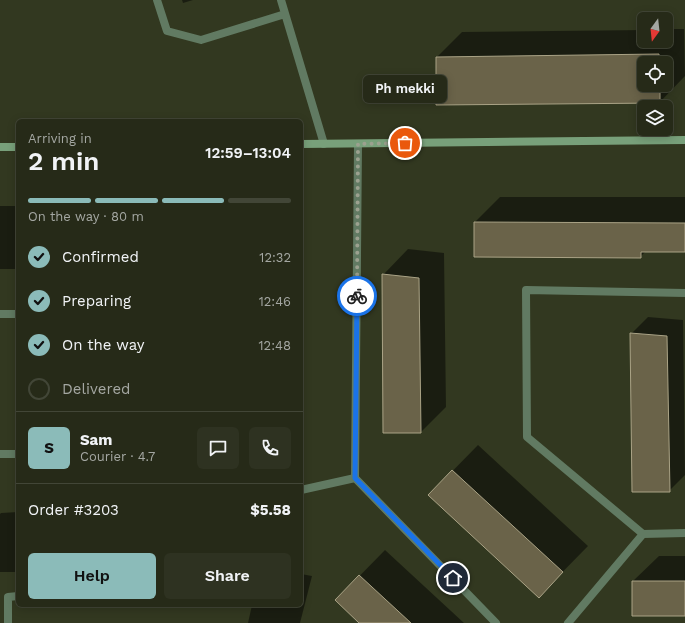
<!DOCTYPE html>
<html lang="en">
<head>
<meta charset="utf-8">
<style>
	:root { --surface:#262a18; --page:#2e3221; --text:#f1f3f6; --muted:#a4a7a2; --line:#424637; --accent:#8bbbb9 }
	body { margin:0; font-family:"Work Sans",sans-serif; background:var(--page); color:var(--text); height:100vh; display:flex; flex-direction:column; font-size:15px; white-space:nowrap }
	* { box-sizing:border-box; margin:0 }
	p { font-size:13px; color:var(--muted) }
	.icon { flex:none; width:22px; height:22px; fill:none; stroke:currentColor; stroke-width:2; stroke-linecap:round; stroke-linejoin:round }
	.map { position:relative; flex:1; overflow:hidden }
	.details { position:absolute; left:16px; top:119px; width:287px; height:488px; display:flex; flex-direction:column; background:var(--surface); border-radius:6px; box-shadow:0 2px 10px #0003,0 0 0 1px var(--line) }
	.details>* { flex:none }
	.needle { width:26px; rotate:195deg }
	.controls { position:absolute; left:637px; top:12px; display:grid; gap:8px }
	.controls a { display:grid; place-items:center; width:36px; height:36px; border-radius:6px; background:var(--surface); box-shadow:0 2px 10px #0003,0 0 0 1px var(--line); font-size:20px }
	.pin { position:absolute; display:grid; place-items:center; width:34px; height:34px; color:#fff; margin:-17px; border:2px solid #fff; border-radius:50%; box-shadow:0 1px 4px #0007 }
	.courier { position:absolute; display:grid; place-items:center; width:40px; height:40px; margin:-20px; border:3px solid #1a73e8; border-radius:50%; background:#fff; color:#222; box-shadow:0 1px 5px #0007 }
	.bubble { position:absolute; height:28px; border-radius:6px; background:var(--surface); box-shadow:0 2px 10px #0003,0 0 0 1px var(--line); font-size:13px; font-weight:600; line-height:28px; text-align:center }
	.head em { font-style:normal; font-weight:600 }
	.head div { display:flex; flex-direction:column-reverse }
	.head { display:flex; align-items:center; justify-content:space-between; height:68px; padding:0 12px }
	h1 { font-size:26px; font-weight:600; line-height:30px }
	.bar { display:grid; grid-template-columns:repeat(4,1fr); gap:6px 4px; align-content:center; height:48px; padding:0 12px }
	.bar i { height:5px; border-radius:3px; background:var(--line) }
	.bar .active { background:var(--accent) }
	.bar p { grid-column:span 4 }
	.line { display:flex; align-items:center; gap:10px; padding:0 12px; border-top:1px solid var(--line) }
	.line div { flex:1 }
	.round { display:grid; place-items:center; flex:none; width:42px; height:42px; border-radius:6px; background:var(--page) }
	ol { padding:0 12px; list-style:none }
	li { display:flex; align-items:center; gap:12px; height:44px }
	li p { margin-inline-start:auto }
	li .icon { padding:4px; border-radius:50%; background:var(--accent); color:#111; stroke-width:4 }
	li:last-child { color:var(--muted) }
	li i { width:22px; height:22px; border:2px solid var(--line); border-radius:50% }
	.cta { display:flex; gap:8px; margin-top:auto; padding:8px 12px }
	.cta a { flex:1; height:46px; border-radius:6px; background:var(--accent); color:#111; font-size:16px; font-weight:600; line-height:46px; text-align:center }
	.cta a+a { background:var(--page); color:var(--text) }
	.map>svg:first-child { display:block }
	.shadow { fill:#0007; fill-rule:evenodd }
	.building { fill:#6a6349; stroke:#aaa386 }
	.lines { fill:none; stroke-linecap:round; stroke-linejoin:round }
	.lane { stroke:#617a62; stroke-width:8 }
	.street { stroke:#617a62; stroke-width:8 }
	.secondary { stroke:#78a07a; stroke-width:8 }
	.done { stroke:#9ca18f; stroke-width:4; stroke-dasharray:0 7.2 }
	.route { stroke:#1a73e8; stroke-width:5 }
</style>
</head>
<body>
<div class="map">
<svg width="685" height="623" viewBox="0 0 685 623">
	<rect width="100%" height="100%" fill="#323820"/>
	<path class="shadow" d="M182 0H193L183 3Z
		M666 29H684L685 76 660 102 437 57 462 32 644 30V41H666ZM644 63H666V85H644Z
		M500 197H685V251H646L640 257 475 222Z
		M0 206H18V269H0Z
		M408 249 444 253 446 407 421 432H384L383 275Z
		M301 289H304V454L301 457Z
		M648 317 683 320 685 475 669 491 631 334Z
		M478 445 588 546 539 596 429 495Z
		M18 512V572H0V514L1 513Z
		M385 550 464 623H361L336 600Z
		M659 556H685V615H633V581Z
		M301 574 312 576 300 623H248L252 605H301Z"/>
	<path class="building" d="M659 54V63H644V85H660V103L436 105V57Z
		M474 222 685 223V252H641V258L474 257Z
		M382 274 419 278 421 433H383Z
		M630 333 667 336 670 492H632Z
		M452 470 563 572 539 598 428 495Z
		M359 575 411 623H359L335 600Z
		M632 581H685V616H632Z"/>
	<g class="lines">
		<path class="lane" d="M685 293 526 290 527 437 643 534 685 533
			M0 314H18
			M0 454H18
			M301 490 355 478
			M8 623V597L18 596
			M568 623 643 534"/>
		<path class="street" d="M157 0 167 31 201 40 285 14
			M281 0 324 144
			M358 144 355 478 496 623"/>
		<path class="secondary" d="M301 144 685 140
			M0 147H18"/>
	</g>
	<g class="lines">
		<path class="done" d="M357 296 358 144 405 143"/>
		<path class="route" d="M357 296 355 478 453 578"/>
	</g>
</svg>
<div class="controls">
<a><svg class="needle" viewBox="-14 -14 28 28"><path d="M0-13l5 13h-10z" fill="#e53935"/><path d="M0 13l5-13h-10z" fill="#a4a7a2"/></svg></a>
<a><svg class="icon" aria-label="locate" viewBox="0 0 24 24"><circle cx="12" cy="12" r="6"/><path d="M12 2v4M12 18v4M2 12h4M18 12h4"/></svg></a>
<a><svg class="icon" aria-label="layers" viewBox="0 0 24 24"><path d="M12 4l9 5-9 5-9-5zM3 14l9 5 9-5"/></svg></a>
</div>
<div class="pin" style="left:405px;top:143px;background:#ea580c"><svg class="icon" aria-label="bag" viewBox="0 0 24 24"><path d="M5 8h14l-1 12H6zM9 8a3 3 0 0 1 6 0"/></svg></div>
<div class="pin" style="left:453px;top:578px;background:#1f2937"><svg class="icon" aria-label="home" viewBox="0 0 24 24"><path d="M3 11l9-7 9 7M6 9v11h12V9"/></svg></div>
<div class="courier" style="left:357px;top:296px"><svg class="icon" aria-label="bike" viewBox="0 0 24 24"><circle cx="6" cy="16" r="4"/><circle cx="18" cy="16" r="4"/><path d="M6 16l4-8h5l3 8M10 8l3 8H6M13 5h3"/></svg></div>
<div class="bubble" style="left:363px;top:75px;width:84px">Ph mekki</div>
<section class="details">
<div class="head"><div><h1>2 min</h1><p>Arriving in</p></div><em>12:59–13:04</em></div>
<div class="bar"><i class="active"></i><i class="active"></i><i class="active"></i><i></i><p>On the way · 80 m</p></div>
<ol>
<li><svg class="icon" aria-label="check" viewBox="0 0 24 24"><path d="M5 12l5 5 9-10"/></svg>Confirmed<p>12:32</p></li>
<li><svg class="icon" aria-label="check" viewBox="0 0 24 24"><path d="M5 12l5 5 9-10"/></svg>Preparing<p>12:46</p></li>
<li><svg class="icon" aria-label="check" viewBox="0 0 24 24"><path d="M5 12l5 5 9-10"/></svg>On the way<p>12:48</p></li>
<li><i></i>Delivered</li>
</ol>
<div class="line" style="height:72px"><b class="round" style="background:var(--accent);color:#111">S</b><div><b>Sam</b><p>Courier · 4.7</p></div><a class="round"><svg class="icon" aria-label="chat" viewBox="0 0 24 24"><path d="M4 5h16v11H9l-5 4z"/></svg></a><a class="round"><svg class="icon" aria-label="phone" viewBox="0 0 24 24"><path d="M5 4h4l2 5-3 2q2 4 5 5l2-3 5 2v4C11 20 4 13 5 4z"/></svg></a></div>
<div class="line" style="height:52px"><div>Order #3203</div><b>$5.58</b></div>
<div class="cta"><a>Help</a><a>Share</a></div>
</section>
</div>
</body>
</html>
